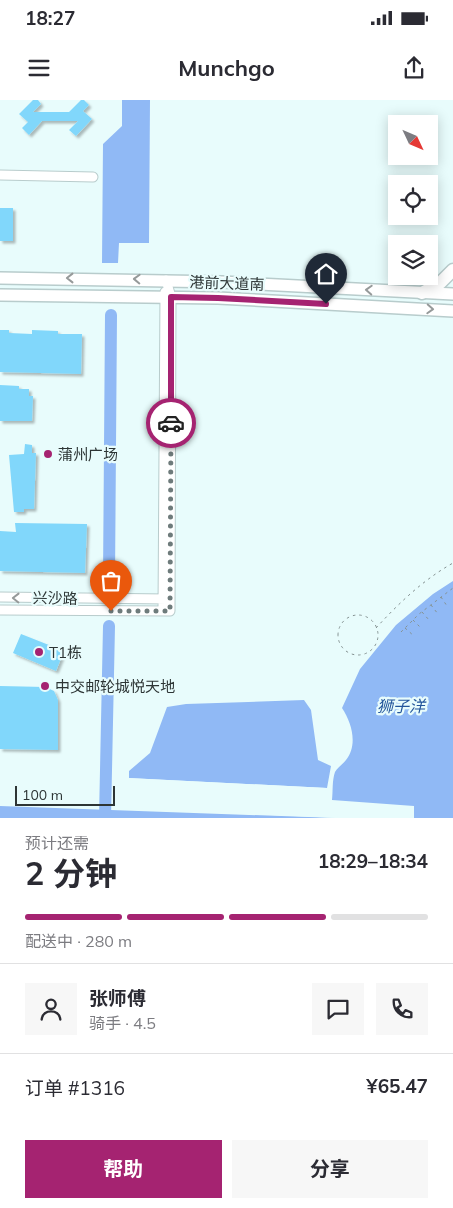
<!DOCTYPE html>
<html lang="zh">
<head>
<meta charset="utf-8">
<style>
	:root { --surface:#fff; --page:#f7f7f7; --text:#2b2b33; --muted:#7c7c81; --line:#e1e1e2; --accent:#a52371 }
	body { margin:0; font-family:Mulish,"Noto Sans SC",sans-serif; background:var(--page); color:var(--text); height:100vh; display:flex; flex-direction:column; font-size:19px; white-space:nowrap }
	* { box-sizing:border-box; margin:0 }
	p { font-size:16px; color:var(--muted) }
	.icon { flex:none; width:28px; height:28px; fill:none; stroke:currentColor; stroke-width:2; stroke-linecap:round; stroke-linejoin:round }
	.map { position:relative; height:718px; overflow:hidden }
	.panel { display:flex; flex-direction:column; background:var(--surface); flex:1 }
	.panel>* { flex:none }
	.needle { width:32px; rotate:134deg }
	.fabs { position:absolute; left:388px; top:15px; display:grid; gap:10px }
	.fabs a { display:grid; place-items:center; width:50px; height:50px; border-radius:0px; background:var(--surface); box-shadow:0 2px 12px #0003; font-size:25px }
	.scale { position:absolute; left:15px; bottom:12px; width:100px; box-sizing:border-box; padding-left:5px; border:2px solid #2d3535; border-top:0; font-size:14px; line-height:18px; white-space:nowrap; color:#2d3535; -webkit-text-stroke:4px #e8fcfc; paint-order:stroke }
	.pin { position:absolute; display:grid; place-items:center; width:42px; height:42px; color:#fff; margin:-51px -21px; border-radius:50% 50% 50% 0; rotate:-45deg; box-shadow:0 0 5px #0007 }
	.pin .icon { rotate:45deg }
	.courier { position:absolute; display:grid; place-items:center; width:50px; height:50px; margin:-25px; border:4px solid #a52371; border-radius:50%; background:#fff; color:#222; box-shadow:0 1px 6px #0007 }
	.head em { font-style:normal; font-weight:700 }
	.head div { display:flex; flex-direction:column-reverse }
	.head { display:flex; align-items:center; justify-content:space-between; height:85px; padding:0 25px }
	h1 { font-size:32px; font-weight:700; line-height:38px }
	.bar { display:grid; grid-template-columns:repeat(4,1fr); gap:8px 5px; align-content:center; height:60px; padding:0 25px }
	.bar i { height:6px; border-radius:4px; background:var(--line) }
	.bar .on { background:var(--accent) }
	.bar p { grid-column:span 4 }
	.line { display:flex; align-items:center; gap:12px; padding:0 25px; border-top:1px solid var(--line) }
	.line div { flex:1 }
	.round { display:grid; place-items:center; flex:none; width:52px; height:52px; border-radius:0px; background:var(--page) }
	.action { display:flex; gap:10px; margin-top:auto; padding:10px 25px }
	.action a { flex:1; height:58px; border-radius:0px; background:var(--accent); color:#fff; font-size:20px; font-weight:700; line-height:58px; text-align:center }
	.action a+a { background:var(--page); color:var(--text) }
	.status { display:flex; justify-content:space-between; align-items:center; height:35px; padding:0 25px; background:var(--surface); direction:ltr }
	.status svg { height:14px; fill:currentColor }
	header { display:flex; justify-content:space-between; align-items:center; height:65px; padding:0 25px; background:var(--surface); font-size:22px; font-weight:700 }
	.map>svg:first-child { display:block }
	.water { fill:#90b9f5 }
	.pier { fill:#e8fcfc }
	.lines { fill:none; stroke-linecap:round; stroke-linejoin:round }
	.river { stroke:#90b9f5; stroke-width:12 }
	.building { fill:#81d7fb; filter:url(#shadow) }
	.minor-casing { stroke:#b8cccc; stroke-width:11 }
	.major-casing { stroke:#b8cccc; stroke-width:14 }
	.highway-casing { stroke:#b8cccc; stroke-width:15 }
	.path { stroke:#859292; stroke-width:1; stroke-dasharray:2.5 4; stroke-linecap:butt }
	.minor { stroke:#fff; stroke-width:9 }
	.major { stroke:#fff; stroke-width:11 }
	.highway { stroke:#fff; stroke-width:12 }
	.oneway { stroke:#969a9a }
	.done { stroke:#6e7b7b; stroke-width:5; stroke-dasharray:0 9 }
	.route { stroke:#a52371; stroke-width:6 }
	.poi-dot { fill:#a52371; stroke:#e8fcfc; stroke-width:2 }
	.labels { text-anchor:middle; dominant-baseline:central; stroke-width:4.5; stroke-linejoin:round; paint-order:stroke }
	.street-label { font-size:15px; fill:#2d3535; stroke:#e8fcfc }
	.poi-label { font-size:15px; fill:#2d3535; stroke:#e8fcfc; text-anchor:start }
	.water-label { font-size:16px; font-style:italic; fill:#23559b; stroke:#e8fcfc }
</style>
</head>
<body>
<div class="status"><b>18:27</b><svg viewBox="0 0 49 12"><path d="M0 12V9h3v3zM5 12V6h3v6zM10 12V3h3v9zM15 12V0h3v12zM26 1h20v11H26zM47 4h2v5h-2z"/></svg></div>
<header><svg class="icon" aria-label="menu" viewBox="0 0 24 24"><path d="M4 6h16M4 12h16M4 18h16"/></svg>Munchgo<svg class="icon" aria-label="share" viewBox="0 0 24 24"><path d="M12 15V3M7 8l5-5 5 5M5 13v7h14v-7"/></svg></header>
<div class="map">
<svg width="453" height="718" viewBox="0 0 453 718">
	<defs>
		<filter id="shadow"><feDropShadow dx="2.5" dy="2.5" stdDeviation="1" flood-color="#0004"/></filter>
	</defs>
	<rect width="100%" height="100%" fill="#e8fcfc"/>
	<path class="water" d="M122 0H150L149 143H119L118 163H102L103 44 122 26Z
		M453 481V718H414V706L332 700C333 692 332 680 335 672 337 668 343 664 346 660 358 645 352 623 342 608L360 569 396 525 433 494Z
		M304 600 311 610 318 660 331 666 327 688 129 678V671L150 653 167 607 186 604Z
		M0 706 336 718H0Z"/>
	<path class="pier" d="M127 678 327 688V691L129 680Z
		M18 704 336 716 339 718Z"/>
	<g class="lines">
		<path class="river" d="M109 479 111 215
			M105 718 109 526"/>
	</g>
	<path class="building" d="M33 0H38L41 4 33 12H69L81 0H84L89 5 83 11 92 19 76 36 69 30 78 21H42L29 35 22 28 28 22 19 14Z
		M0 108H13V141H0Z
		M0 230H9V233L32 234V230L58 231V234H82L81 274 0 272Z
		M0 285 19 286V289H29V296H33L32 321H0Z
		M25 344 32 345V353H36L34 409H24V412H14L9 355 24 354Z
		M15 423 87 424 85 473 0 471V431L16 432Z
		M21 534 64 551 56 571 13 553Z
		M0 586 45 587 54 591 58 600V650L0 649Z"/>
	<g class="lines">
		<g class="minor-casing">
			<path id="minor" d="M0 75 93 77
				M0 497 167 499
				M0 510 170 511 171 197 166 180
				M163 511 165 192"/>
		</g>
		<g class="major-casing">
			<path id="major" d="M0 178 222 182 453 194
				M0 195 218 198 453 211"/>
		</g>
		<g class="highway-casing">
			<path id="highway" d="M422 193 440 183 453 170"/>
		</g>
		<path class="path" d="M441 497 447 506
			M431 505 438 514
			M422 512 429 520
			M338 535a20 20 0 1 1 40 0a20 20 0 1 1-40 0Z
			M413 520 421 528
			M376 528C399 503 423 480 453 463
			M405 528 414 536
			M401 532 419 514 453 488"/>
		<use href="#minor" class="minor"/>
		<use href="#major" class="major"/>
		<use href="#highway" class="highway"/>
	</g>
	<defs><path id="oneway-chevron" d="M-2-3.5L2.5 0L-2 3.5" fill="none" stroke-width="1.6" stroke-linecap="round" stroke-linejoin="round" transform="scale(1.25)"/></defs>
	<g class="oneway">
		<use href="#oneway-chevron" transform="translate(70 178) rotate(-180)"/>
		<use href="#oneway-chevron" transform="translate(137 179) rotate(-178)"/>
		<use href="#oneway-chevron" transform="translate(369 190) rotate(-177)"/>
		<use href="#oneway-chevron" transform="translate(430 209) rotate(3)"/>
		<use href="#oneway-chevron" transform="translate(16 498) rotate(-179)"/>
	</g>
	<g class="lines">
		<path class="done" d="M111 511H170L171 323"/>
		<path class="route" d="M171 323V197L218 198 326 204"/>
	</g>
	<g class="poi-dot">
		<circle cx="48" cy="354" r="5"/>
		<circle cx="39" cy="552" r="5"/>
		<circle cx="45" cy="586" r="5"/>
	</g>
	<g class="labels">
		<g class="street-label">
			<text transform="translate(227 183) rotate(2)">港前大道南</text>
			<text transform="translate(55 498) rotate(1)">兴沙路</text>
		</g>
		<g class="poi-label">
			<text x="58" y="354">蒲州广场</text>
			<text x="49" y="552">T1栋</text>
			<text x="55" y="586">中交邮轮城悦天地</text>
		</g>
		<g class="water-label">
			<text x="401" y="606">狮子洋</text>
		</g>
	</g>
</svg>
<div class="fabs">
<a><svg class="needle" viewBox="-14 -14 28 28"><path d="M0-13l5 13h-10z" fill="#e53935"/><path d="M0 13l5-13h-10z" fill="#7c7c81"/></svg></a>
<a><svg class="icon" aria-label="locate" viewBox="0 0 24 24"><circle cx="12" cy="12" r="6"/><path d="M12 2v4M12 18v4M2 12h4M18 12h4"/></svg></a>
<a><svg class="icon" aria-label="layers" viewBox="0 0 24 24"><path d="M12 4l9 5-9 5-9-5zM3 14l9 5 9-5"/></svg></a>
</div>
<div class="scale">100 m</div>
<div class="pin" style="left:111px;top:511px;background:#ea580c"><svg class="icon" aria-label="bag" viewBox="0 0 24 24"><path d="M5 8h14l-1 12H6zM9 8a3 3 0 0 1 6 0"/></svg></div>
<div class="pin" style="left:326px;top:204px;background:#1f2937"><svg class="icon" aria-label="home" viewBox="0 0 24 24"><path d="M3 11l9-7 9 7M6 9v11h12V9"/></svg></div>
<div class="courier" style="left:171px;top:323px"><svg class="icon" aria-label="car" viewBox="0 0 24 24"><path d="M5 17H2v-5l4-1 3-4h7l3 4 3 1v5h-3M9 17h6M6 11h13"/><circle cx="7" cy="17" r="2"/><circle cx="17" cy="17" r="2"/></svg></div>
</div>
<section class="panel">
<div class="head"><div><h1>2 分钟</h1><p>预计还需</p></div><em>18:29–18:34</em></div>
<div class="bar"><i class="on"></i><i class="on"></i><i class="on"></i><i></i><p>配送中 · 280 m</p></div>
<div class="line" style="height:90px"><a class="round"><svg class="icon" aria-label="person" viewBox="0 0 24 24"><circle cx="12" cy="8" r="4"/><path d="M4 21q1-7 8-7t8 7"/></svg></a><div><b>张师傅</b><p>骑手 · 4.5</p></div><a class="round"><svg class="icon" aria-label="chat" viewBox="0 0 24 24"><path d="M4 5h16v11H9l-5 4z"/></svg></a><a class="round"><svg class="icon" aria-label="phone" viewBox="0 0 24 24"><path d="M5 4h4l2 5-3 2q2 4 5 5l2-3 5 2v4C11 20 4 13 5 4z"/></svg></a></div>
<div class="line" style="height:65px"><div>订单 #1316</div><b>¥65.47</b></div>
<div class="action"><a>帮助</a><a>分享</a></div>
</section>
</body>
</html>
